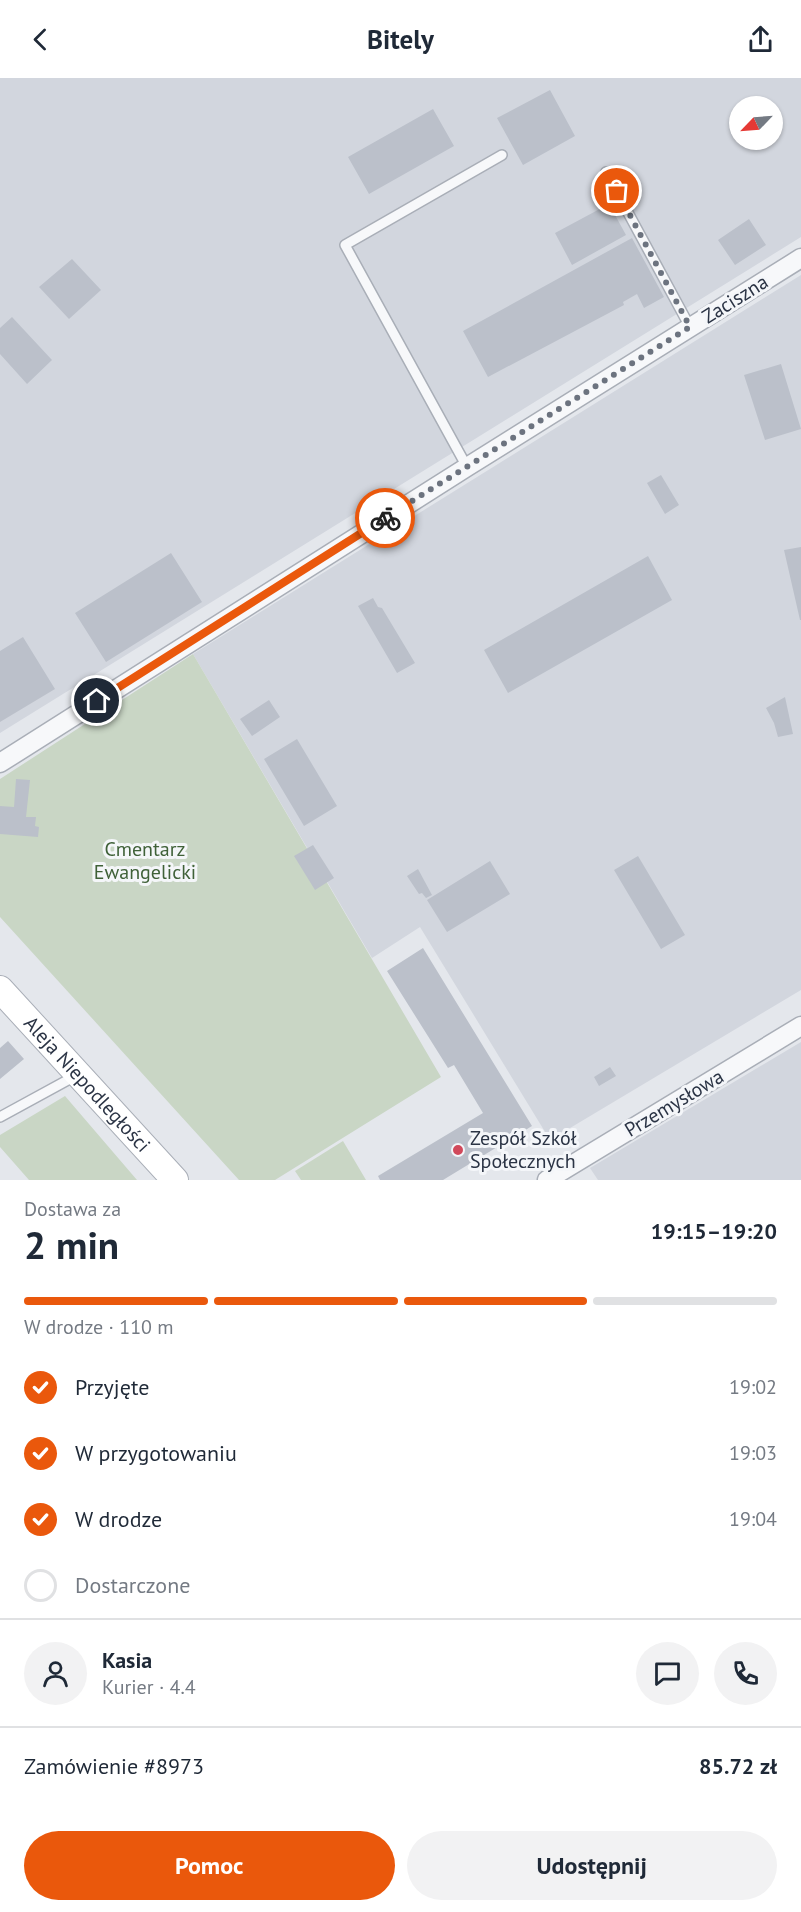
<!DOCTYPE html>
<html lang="pl">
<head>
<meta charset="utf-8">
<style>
	:root { --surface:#fff; --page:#f2f2f3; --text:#1f2937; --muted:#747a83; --line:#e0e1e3; --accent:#ea580c }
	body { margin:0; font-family:"PT Sans",sans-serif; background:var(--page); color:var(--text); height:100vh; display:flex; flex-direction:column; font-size:22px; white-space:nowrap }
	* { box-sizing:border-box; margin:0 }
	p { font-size:20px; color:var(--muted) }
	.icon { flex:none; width:33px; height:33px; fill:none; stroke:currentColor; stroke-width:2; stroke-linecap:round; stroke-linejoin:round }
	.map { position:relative; height:1102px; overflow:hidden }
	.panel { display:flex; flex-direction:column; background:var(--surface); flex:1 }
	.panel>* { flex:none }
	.needle { width:39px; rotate:245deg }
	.controls { position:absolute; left:729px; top:18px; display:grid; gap:12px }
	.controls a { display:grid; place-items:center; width:54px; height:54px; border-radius:50%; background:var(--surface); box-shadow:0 2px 4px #0004; font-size:30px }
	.pin { position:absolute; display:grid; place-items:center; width:51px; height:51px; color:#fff; margin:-26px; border:3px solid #fff; border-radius:50%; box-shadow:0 2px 6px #0007 }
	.courier { position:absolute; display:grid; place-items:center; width:60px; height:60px; margin:-30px; border:4px solid #ea580c; border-radius:50%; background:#fff; color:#222; box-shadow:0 2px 8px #0007 }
	.overview em { font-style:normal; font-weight:800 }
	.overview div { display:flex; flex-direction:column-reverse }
	.overview { display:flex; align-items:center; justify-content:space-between; height:102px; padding:0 24px }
	h1 { font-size:39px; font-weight:800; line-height:45px }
	.bar { display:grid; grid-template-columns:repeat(4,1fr); gap:9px 6px; align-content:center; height:72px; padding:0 24px }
	.bar i { height:8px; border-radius:4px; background:var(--line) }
	.bar .active { background:var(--accent) }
	.bar p { grid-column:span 4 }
	.line { display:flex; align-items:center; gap:15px; padding:0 24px; border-top:2px solid var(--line) }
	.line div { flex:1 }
	.round { display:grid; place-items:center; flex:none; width:63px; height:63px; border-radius:32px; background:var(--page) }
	ol { padding:0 24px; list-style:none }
	li { display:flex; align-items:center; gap:18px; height:66px }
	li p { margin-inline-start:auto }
	li .icon { padding:6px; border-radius:50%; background:var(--accent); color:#fff; stroke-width:4 }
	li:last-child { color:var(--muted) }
	li i { width:33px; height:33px; border:3px solid var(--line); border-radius:50% }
	.cta { display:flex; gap:12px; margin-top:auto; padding:12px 24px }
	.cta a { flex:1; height:69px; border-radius:36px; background:var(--accent); color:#fff; font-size:24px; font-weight:800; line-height:69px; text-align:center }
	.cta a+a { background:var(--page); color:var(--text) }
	header { display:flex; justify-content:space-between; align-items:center; height:78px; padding:0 24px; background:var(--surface); font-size:27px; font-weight:800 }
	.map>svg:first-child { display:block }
	.built { fill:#d2d6de; fill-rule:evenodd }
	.green { fill:#c9d6c5 }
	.building { fill:#bbc0ca }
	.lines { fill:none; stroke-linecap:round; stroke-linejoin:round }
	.lane-casing { stroke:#a9aeb7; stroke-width:12 }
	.street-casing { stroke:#a9aeb7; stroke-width:21 }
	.secondary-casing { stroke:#a9aeb7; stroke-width:28 }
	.lane { stroke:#f7f8fa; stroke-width:9 }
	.street { stroke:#f7f8fa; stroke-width:18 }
	.secondary { stroke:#fff; stroke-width:26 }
	.done { stroke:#6c737f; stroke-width:6; stroke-dasharray:0 10.8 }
	.route { stroke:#ea580c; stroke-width:8 }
	.poi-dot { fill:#d1495b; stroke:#f4f6f9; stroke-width:2 }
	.labels { text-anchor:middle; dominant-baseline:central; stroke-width:6; stroke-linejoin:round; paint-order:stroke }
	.street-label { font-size:20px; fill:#2b3445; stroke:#f4f6f9 }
	.park-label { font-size:20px; fill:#3f6138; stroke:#f4f6f9 }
	.poi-label { font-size:20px; fill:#2b3445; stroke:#f4f6f9; text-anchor:start }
</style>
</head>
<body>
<header><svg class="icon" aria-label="back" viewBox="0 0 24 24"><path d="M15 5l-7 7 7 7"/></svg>Bitely<svg class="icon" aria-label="share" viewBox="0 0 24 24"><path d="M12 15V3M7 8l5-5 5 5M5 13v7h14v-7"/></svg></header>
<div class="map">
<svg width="801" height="1102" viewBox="0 0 801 1102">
	<rect width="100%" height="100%" fill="#e4e7ec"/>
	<path class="built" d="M0 0H801V159L0 655ZM740 28H772V62H740Z
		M801 197V912L550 1062 420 849 372 880 193 576Z
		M801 964V1102H598L590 1090Z"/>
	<path class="green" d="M193 576 441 999 275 1102H239L0 839V701Z
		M65 1018 137 1102H29L0 1069V1057Z
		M343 1063 366 1102H301L295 1093Z"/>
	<path class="building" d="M550 12 575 58 523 87 497 40Z
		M433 31 454 68 369 116 348 79Z
		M609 126 626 157 572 187 555 155Z
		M749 141 766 167 735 187 718 162Z
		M632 160 664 219 644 230 637 216 623 224 624 227 488 299 463 253Z
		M72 181 101 212 69 241 39 209Z
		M12 239 52 282 27 306 0 276V250Z
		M781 286 801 351 765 362 744 297Z
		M661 397 679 427 665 436 647 405Z
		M801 469V542H800L784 472Z
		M171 475 202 524 106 584 75 535Z
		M648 478 672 522 508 615 484 572Z
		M373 520 378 529 382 530 415 585 397 595 358 528Z
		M23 559 55 611 0 644V573Z
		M785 619 793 656 778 659 774 645 766 630Z
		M269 622 280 639 252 658 240 641Z
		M297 661 337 728 304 748 264 681Z
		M16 701 30 702 26 739H36L35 748 39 749 38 759 0 756V728L14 729Z
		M313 767 334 800 315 812 294 778Z
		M638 778 685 857 661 871 614 792Z
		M490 783 510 816 447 854 427 822Z
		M418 791 432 817 426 820 422 815 419 816 407 798Z
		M423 870 532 1048 443 1102H380L378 1098 483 1035 454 987 448 990 387 893Z
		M8 963 24 981 0 1001V970Z
		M610 989 616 998 599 1008 594 999Z"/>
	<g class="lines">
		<g class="lane-casing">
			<path id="lane" d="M606 94 690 249
				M467 389 345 167 502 77
				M0 1039 77 997"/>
		</g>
		<g class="street-casing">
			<path id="street" d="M0 685 467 389 801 180
				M547 1102 801 948"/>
		</g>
		<g class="secondary-casing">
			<g id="secondary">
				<path id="s1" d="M0 911 175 1102"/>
			</g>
		</g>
		<use href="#lane" class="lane"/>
		<use href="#street" class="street"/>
		<use href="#secondary" class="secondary"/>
	</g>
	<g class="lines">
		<path class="done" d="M385 440 690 249 617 113"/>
		<path class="route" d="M97 623 385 440"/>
	</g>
	<circle class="poi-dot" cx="458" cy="1072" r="6"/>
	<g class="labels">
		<g class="street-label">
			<text transform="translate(735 221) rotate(-32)">Zaciszna</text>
			<text stroke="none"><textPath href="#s1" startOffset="129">Aleja Niepodległości</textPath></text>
			<text transform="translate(674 1025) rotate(-31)">Przemysłowa</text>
		</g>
		<g class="park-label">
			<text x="145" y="771">Cmentarz<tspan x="145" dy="23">Ewangelicki</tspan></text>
		</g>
		<g class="poi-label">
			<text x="470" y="1060">Zespół Szkół<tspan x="470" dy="23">Społecznych</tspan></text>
		</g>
	</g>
</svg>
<div class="controls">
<a><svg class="needle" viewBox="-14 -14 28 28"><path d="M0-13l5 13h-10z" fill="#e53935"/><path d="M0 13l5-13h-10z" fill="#747a83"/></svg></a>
</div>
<div class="pin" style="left:617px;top:113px;background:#ea580c"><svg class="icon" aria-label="bag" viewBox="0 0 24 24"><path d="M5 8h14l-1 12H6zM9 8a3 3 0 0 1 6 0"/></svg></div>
<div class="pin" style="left:97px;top:623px;background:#1f2937"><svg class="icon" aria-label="home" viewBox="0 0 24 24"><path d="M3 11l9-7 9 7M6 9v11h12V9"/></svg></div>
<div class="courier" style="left:385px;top:440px"><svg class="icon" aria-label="bike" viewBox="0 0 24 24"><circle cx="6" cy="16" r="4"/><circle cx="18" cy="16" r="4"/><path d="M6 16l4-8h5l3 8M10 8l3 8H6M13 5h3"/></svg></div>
</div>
<section class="panel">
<div class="overview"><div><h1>2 min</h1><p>Dostawa za</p></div><em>19:15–19:20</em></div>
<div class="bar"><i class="active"></i><i class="active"></i><i class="active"></i><i></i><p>W drodze · 110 m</p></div>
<ol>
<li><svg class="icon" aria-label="check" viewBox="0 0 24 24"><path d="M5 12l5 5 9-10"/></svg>Przyjęte<p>19:02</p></li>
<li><svg class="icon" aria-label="check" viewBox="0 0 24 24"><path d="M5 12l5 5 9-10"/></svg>W przygotowaniu<p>19:03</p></li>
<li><svg class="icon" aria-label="check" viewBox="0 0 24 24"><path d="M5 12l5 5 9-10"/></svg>W drodze<p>19:04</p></li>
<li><i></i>Dostarczone</li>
</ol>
<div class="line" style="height:108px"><a class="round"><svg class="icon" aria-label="person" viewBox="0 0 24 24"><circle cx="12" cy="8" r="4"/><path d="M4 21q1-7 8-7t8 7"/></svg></a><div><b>Kasia</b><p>Kurier · 4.4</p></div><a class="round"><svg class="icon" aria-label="chat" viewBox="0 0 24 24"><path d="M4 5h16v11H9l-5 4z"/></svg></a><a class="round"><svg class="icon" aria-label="phone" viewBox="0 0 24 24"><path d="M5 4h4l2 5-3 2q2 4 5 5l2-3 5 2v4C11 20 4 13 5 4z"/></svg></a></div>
<div class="line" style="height:78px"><div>Zamówienie #8973</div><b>85.72 zł</b></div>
<div class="cta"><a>Pomoc</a><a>Udostępnij</a></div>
</section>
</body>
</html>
